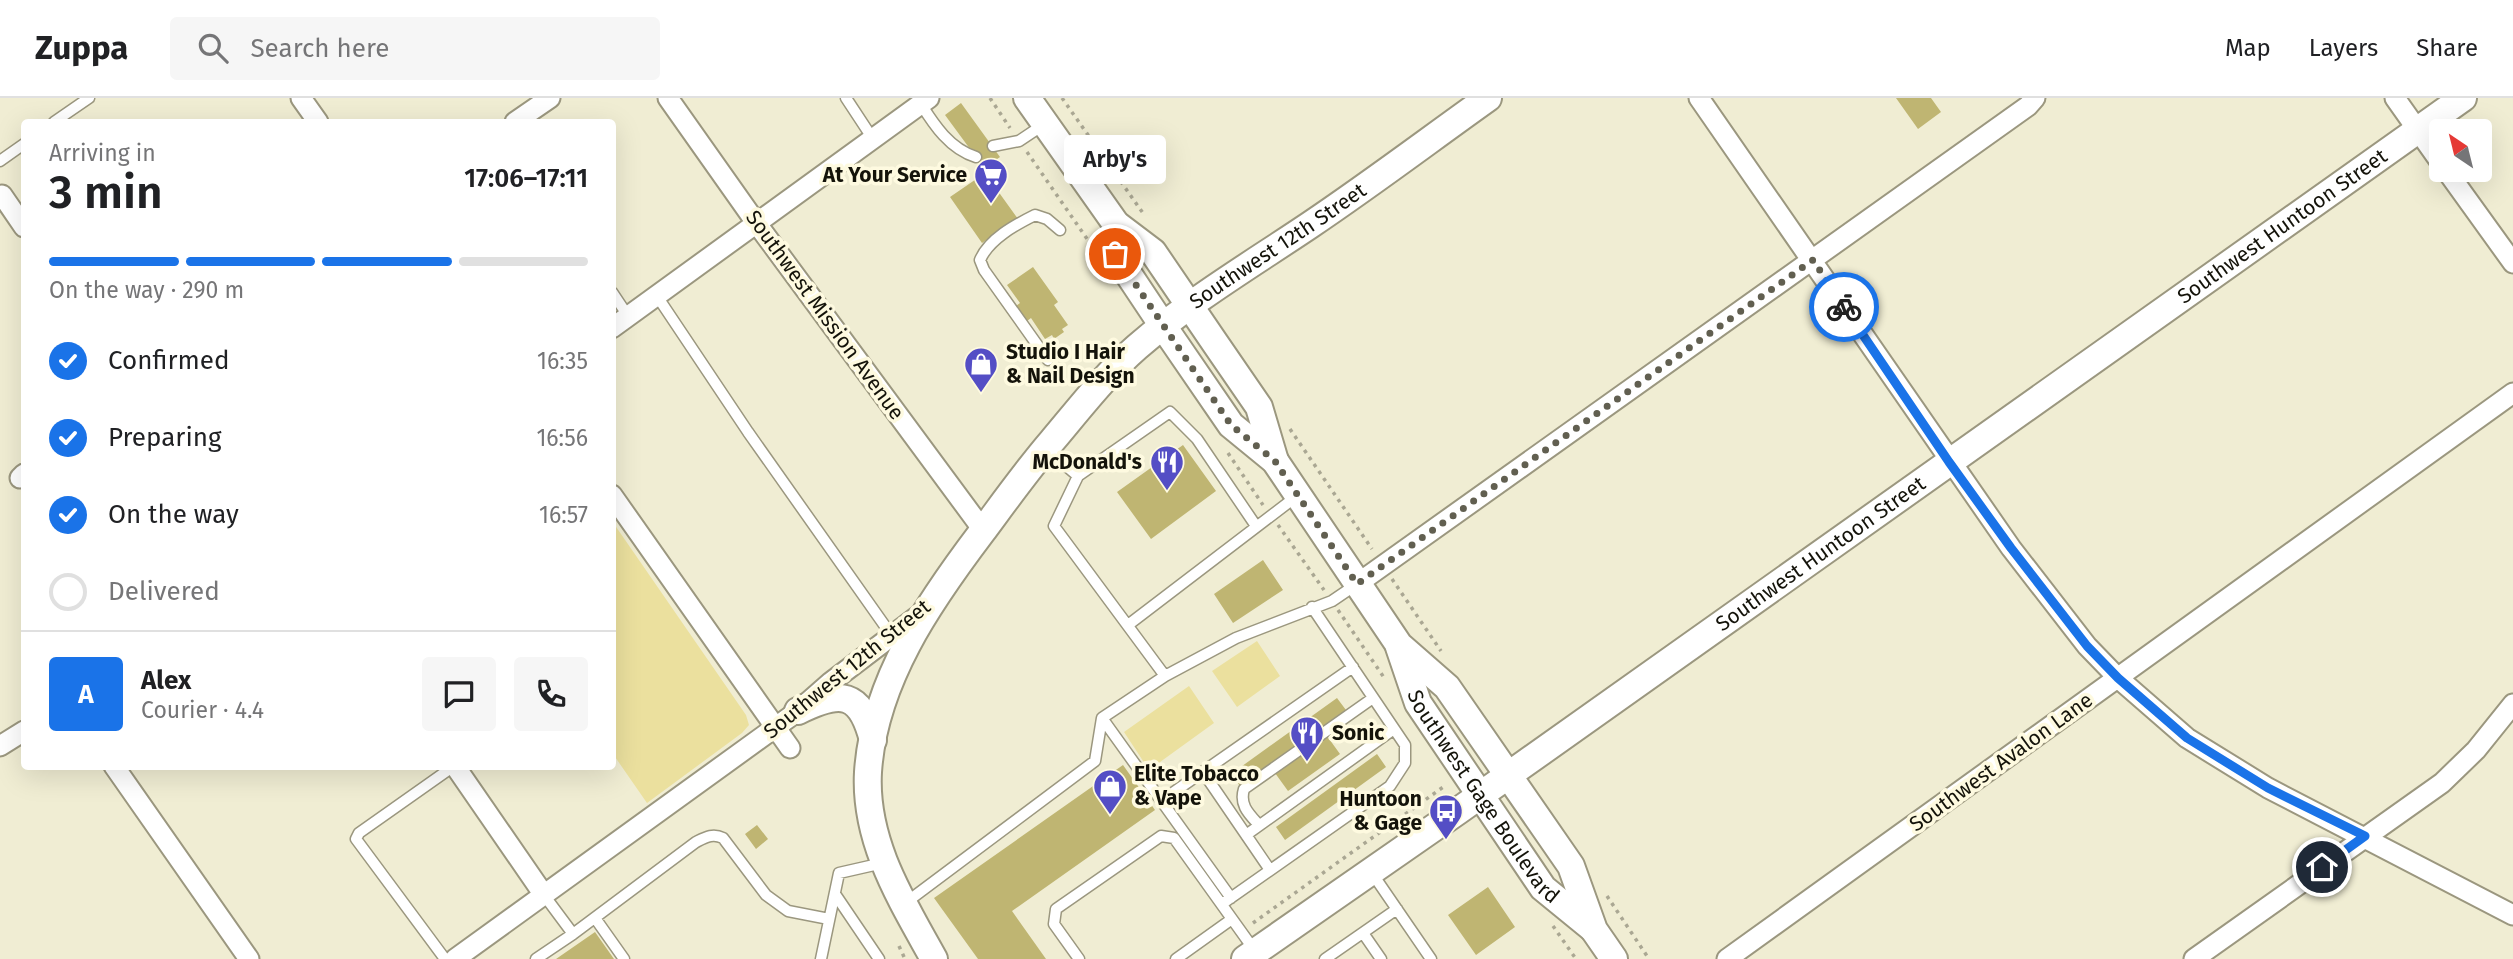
<!DOCTYPE html>
<html lang="en">
<head>
<meta charset="utf-8">
<style>
	:root { --surface:#fff; --page:#f6f6f6; --text:#202124; --muted:#757577; --line:#e0e0e0; --accent:#1a73e8 }
	body { margin:0; font-family:"Fira Sans",sans-serif; background:var(--page); color:var(--text); height:100vh; display:flex; flex-direction:column; font-size:26px; white-space:nowrap }
	* { box-sizing:border-box; margin:0 }
	p { font-size:23px; color:var(--muted) }
	.icon { flex:none; width:38px; height:38px; fill:none; stroke:currentColor; stroke-width:2; stroke-linecap:round; stroke-linejoin:round }
	.map { position:relative; flex:1; overflow:hidden }
	.panel { position:absolute; left:21px; top:21px; width:595px; height:651px; display:flex; flex-direction:column; background:var(--surface); border-radius:7px; box-shadow:0 7px 28px #0002 }
	.panel>* { flex:none }
	.needle { width:46px; rotate:325deg }
	.buttons { position:absolute; left:2429px; top:21px; display:grid; gap:14px }
	.buttons a { display:grid; place-items:center; width:63px; height:63px; border-radius:7px; background:var(--surface); box-shadow:0 7px 28px #0002; font-size:35px }
	.pin { position:absolute; display:grid; place-items:center; width:60px; height:60px; color:#fff; margin:-30px; border:4px solid #fff; border-radius:50%; box-shadow:0 2px 7px #0007 }
	.courier { position:absolute; display:grid; place-items:center; width:70px; height:70px; margin:-35px; border:5px solid #1a73e8; border-radius:50%; background:#fff; color:#222; box-shadow:0 2px 9px #0007 }
	.bubble { position:absolute; height:49px; border-radius:7px; background:var(--surface); box-shadow:0 7px 28px #0002; font-size:23px; font-weight:600; line-height:49px; text-align:center }
	.head em { font-style:normal; font-weight:600 }
	.head div { display:flex; flex-direction:column-reverse }
	.head { display:flex; align-items:center; justify-content:space-between; height:119px; padding:0 28px }
	h1 { font-size:46px; font-weight:600; line-height:52px }
	.bar { display:grid; grid-template-columns:repeat(4,1fr); gap:10px 7px; align-content:center; height:84px; padding:0 28px }
	.bar i { height:9px; border-radius:5px; background:var(--line) }
	.bar .active { background:var(--accent) }
	.bar p { grid-column:span 4 }
	.line { display:flex; align-items:center; gap:18px; padding:0 28px; border-top:2px solid var(--line) }
	.line div { flex:1 }
	.round { display:grid; place-items:center; flex:none; width:74px; height:74px; border-radius:7px; background:var(--page) }
	ol { padding:0 28px; list-style:none }
	li { display:flex; align-items:center; gap:21px; height:77px }
	li p { margin-inline-start:auto }
	li .icon { padding:7px; border-radius:50%; background:var(--accent); color:#fff; stroke-width:4 }
	li:last-child { color:var(--muted) }
	li i { width:38px; height:38px; border:4px solid var(--line); border-radius:50% }
	header { display:flex; align-items:center; gap:42px; box-sizing:border-box; height:98px; padding:0 35px; background:var(--surface); border-bottom:2px solid var(--line) }
	header strong { font-size:33px }
	nav { display:flex; gap:38px; margin-inline-start:auto; font-size:24px }
	.search { width:490px; height:63px; background:var(--page); display:flex; align-items:center; gap:18px; box-sizing:border-box; padding:0 24px; border-radius:7px; color:var(--muted); font-size:26px }
	.map>svg:first-child { display:block }
	.green { fill:#ebe09e }
	.building { fill:#bfb572 }
	.lines { fill:none; stroke-linecap:round; stroke-linejoin:round }
	.service-casing { stroke:#9b977f; stroke-width:13 }
	.minor-casing { stroke:#9b977f; stroke-width:23 }
	.secondary-casing { stroke:#9b977f; stroke-width:30 }
	.path { stroke:#aaa793; stroke-width:3.5; stroke-dasharray:3.5 5; stroke-linecap:butt }
	.service { stroke:#fff; stroke-width:10 }
	.minor { stroke:#fff; stroke-width:19 }
	.secondary { stroke:#fff; stroke-width:26 }
	.done { stroke:#615f50; stroke-width:7; stroke-dasharray:0 12.6 }
	.route { stroke:#1a73e8; stroke-width:9 }
	.labels { text-anchor:middle; dominant-baseline:central; stroke-width:7; stroke-linejoin:round; paint-order:stroke }
	.poi-label { font-size:21px; font-weight:bold; fill:#14130a; stroke:#fefae0; text-anchor:end }
	.street-label { font-size:21px; fill:#14130a; stroke:#fefae0 }
</style>
</head>
<body>
<header>
<strong>Zuppa</strong>
<div class="search"><svg class="icon" aria-label="search" viewBox="0 0 24 24"><circle cx="10" cy="10" r="6"/><path d="M15 15l6 6"/></svg>Search here</div>
<nav><a>Map</a><a>Layers</a><a>Share</a></nav>
</header>
<div class="map">
<svg width="2513" height="861" viewBox="0 0 2513 861">
	<rect width="100%" height="100%" fill="#f0edd3"/>
	<path class="green" d="M612 423 746 617 749 627 742 635 647 705 613 656Z
		M1257 543 1280 578 1237 609 1212 573Z
		M1189 588 1214 625 1149 672 1124 634Z"/>
	<path class="building" d="M1896 0H1931L1941 14 1918 31Z
		M961 5 1000 59 984 70 945 17Z
		M985 75 1018 121 982 145 950 99Z
		M1033 169 1058 204 1054 207 1068 227 1062 231 1064 234 1054 241 1052 237 1045 241 1031 220 1027 223 1016 208 1020 205 1007 187Z
		M1183 347 1216 393 1151 441 1117 394Z
		M1263 462 1283 492 1233 525 1214 496Z
		M1337 600 1346 612 1240 688 1231 676Z
		M1327 638 1340 656 1288 693 1275 675Z
		M1377 656 1386 669 1285 742 1276 729Z
		M1123 667 1155 712 1012 813 1046 861H978L934 800Z
		M757 727 768 741 756 751 745 736Z
		M1488 789 1515 829 1476 857 1448 817Z
		M595 834 614 861H556Z"/>
	<g class="lines">
		<g class="service-casing">
			<path id="service" d="M846 0 873 41
				M921 6C934 27 950 51 976 59
				M54 24 89 0
				M993 48 1019 43 1043 27
				M0 63 24 46
				M612 194 628 218
				M657 198 748 334 892 538
				M1048 262 984 172 980 162C989 141 1015 127 1035 117L1047 121 1060 132
				M1046 351 1078 378
				M1128 527 1297 398
				M1165 578 1236 540 1332 503 1357 486
				M1102 620 1231 800
				M1203 674 1270 772
				M1161 703 1353 569
				M1259 727C1249 716 1239 707 1244 691L1373 600
				M1246 737 1394 631
				M1372 775 1431 861
				M835 796 879 861
				M544 797 573 836 696 744C706 739 713 735 723 740L766 797 788 813 829 821
				M904 806 1095 663 1102 620 1165 578 1054 428 1078 378 1170 314 1197 341 1256 428
				M1222 806 1390 688 1405 665V647L1312 509
				M595 820 624 861
				M1363 835 1381 861
				M445 861 356 741 359 735 454 668
				M536 861 573 836
				M821 861 839 775 883 765
				M1079 861 1054 826 1056 811 1161 738 1174 740 1255 853
				M1176 861 1232 821
				M1325 861 1397 811"/>
		</g>
		<g class="minor-casing">
			<path id="minor" d="M301 0 318 24
				M668 0 757 126 983 432
				M1699 0 2011 450 2087 548 2118 580 2187 640 2268 690 2513 817
				M2395 0 2441 65
				M515 24 550 0
				M2446 72 2513 165
				M2 97 24 129
				M612 230 929 0
				M20 380 24 376
				M612 397 790 650
				M1357 486 2028 8 2035 0
				M0 648 24 633
				M114 668 249 861
				M455 668 544 797
				M455 861 798 613 831 584 918 518
				M1727 861 2513 295
				M2194 861 2442 685 2476 652 2513 606"/>
		</g>
		<g class="secondary-casing">
			<g id="secondary">
				<path d="M1027 0 1116 126 1153 154 1215 245 1259 309 1275 363"/>
				<path d="M1116 126 1115 156 1163 228 1231 327 1275 363 1399 547 1447 589 1571 768 1594 832 1614 861"/>
				<path id="s1" d="M1399 549 1418 605 1543 790 1592 830"/>
				<path d="M798 613C841 592 860 593 873 642"/>
				<path id="s2" d="M934 861C902 803 864 744 868 674 874 583 929 504 982 434 1005 403 1027 372 1052 343 1079 311 1105 277 1137 249 1190 203 1252 166 1310 127 1371 86 1429 42 1488 0"/>
				<path id="s3" d="M1245 861 1458 713 2463 0"/>
			</g>
		</g>
		<path class="path" d="M990 0 1010 30
			M1062 0 1145 118
			M1027 54 1092 148
			M1290 331 1372 451
			M1228 355 1263 407
			M1278 427 1324 492
			M1392 481 1441 553
			M1338 512 1385 581
			M1607 798 1649 861
			M1253 825 1446 687
			M1553 828 1576 861
			M899 848 905 861"/>
		<use href="#service" class="service"/>
		<use href="#minor" class="minor"/>
		<use href="#secondary" class="secondary"/>
	</g>
	<g class="lines">
		<path class="done" d="M1115 156 1231 327 1275 363 1357 486 1813 162 1844 209"/>
		<path class="route" d="M1844 209 1949 364 2011 450 2087 548 2118 580 2187 640 2268 690 2365 738 2322 769"/>
	</g>
	<defs>
		<g id="supermarket-pin" transform="scale(1.75)"><path d="M0 17L-7.5 6A9.5 9.5 0 1 1 7.5 6Z" fill="#544ec5" stroke="#fefae0"/><path d="M-6-5.5h2.5l.6 2H6L4.5 2H-2.5L-4.4-4H-6ZM-1.5 3.2a1.3 1.3 0 1 0 .1 0ZM3 3.2a1.3 1.3 0 1 0 .1 0Z" fill="#fff"/></g>
		<g id="shop-pin" transform="scale(1.75)"><path d="M0 17L-7.5 6A9.5 9.5 0 1 1 7.5 6Z" fill="#544ec5" stroke="#fefae0"/><path d="M-5-2.5h2.3a2.7 3.5 0 0 1 5.4 0H5L5.5 6h-11ZM-1.5-2.5h3a1.5 2.3 0 0 0-3 0Z" fill="#fff"/></g>
		<g id="restaurant-pin" transform="scale(1.75)"><path d="M0 17L-7.5 6A9.5 9.5 0 1 1 7.5 6Z" fill="#544ec5" stroke="#fefae0"/><path d="M-5-6h1v4h1v-4h1v4h1v-4h1v5L-1.5 .5V6h-2V.5L-5-1ZM5-6V6H3V1.5H1.5Q1.5-4 5-6Z" fill="#fff"/></g>
		<g id="bus-pin" transform="scale(1.75)"><path d="M0 17L-7.5 6A9.5 9.5 0 1 1 7.5 6Z" fill="#544ec5" stroke="#fefae0"/><path d="M-5-6H5V4H4V6H2V4H-2V6H-4V4H-5ZM-3.5-4V0h7V-4ZM-3.5 1.2v1.5H-2V1.2ZM2 1.2v1.5H3.5V1.2Z" fill="#fff"/></g>
	</defs>
	<g fill-rule="evenodd">
		<use href="#supermarket-pin" x="991" y="77"/>
		<use href="#shop-pin" x="981" y="266"/>
		<use href="#restaurant-pin" x="1167" y="364"/>
		<use href="#restaurant-pin" x="1307" y="635"/>
		<use href="#shop-pin" x="1110" y="688"/>
		<use href="#bus-pin" x="1446" y="713"/>
	</g>
	<g class="labels">
		<g class="poi-label">
			<text x="967" y="77">At Your Service</text>
			<text x="1006" y="254" text-anchor="start">Studio I Hair<tspan x="1006" dy="24">&amp; Nail Design</tspan></text>
			<text x="1142" y="364">McDonald's</text>
			<text x="1332" y="635" text-anchor="start">Sonic</text>
			<text x="1134" y="676" text-anchor="start">Elite Tobacco<tspan x="1134" dy="24">&amp; Vape</tspan></text>
			<text x="1422" y="701">Huntoon<tspan x="1422" dy="24">&amp; Gage</tspan></text>
		</g>
		<g class="street-label">
			<text stroke="none"><textPath href="#s3" startOffset="1270">Southwest Huntoon Street</textPath></text>
			<text stroke="none"><textPath href="#s2" startOffset="886">Southwest 12th Street</textPath></text>
			<text transform="translate(825 217) rotate(54)">Southwest Mission Avenue</text>
			<text stroke="none"><textPath href="#s3" startOffset="704">Southwest Huntoon Street</textPath></text>
			<text transform="translate(847 571) rotate(-39)">Southwest 12th Street</text>
			<text transform="translate(2001 664) rotate(-36)">Southwest Avalon Lane</text>
			<text stroke="none"><textPath href="#s1" startOffset="173">Southwest Gage Boulevard</textPath></text>
		</g>
	</g>
</svg>
<div class="buttons">
<a><svg class="needle" viewBox="-14 -14 28 28"><path d="M0-13l5 13h-10z" fill="#e53935"/><path d="M0 13l5-13h-10z" fill="#757577"/></svg></a>
</div>
<div class="pin" style="left:1115px;top:156px;background:#ea580c"><svg class="icon" aria-label="bag" viewBox="0 0 24 24"><path d="M5 8h14l-1 12H6zM9 8a3 3 0 0 1 6 0"/></svg></div>
<div class="pin" style="left:2322px;top:769px;background:#1f2937"><svg class="icon" aria-label="home" viewBox="0 0 24 24"><path d="M3 11l9-7 9 7M6 9v11h12V9"/></svg></div>
<div class="courier" style="left:1844px;top:209px"><svg class="icon" aria-label="bike" viewBox="0 0 24 24"><circle cx="6" cy="16" r="4"/><circle cx="18" cy="16" r="4"/><path d="M6 16l4-8h5l3 8M10 8l3 8H6M13 5h3"/></svg></div>
<div class="bubble" style="left:1064px;top:37px;width:102px">Arby's</div>
<section class="panel">
<div class="head"><div><h1>3 min</h1><p>Arriving in</p></div><em>17:06–17:11</em></div>
<div class="bar"><i class="active"></i><i class="active"></i><i class="active"></i><i></i><p>On the way · 290 m</p></div>
<ol>
<li><svg class="icon" aria-label="check" viewBox="0 0 24 24"><path d="M5 12l5 5 9-10"/></svg>Confirmed<p>16:35</p></li>
<li><svg class="icon" aria-label="check" viewBox="0 0 24 24"><path d="M5 12l5 5 9-10"/></svg>Preparing<p>16:56</p></li>
<li><svg class="icon" aria-label="check" viewBox="0 0 24 24"><path d="M5 12l5 5 9-10"/></svg>On the way<p>16:57</p></li>
<li><i></i>Delivered</li>
</ol>
<div class="line" style="height:126px"><b class="round" style="background:var(--accent);color:#fff">A</b><div><b>Alex</b><p>Courier · 4.4</p></div><a class="round"><svg class="icon" aria-label="chat" viewBox="0 0 24 24"><path d="M4 5h16v11H9l-5 4z"/></svg></a><a class="round"><svg class="icon" aria-label="phone" viewBox="0 0 24 24"><path d="M5 4h4l2 5-3 2q2 4 5 5l2-3 5 2v4C11 20 4 13 5 4z"/></svg></a></div>
</section>
</div>
</body>
</html>
